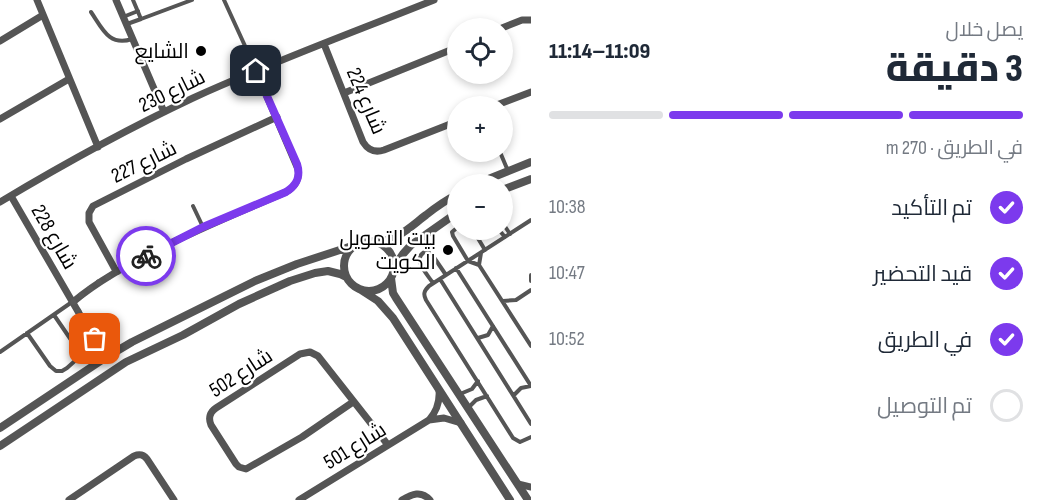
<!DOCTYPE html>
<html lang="ar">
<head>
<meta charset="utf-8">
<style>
	:root { --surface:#fff; --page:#f2f2f3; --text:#1f2937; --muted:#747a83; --line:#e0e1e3; --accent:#7c3aed }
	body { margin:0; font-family:"Sofia Sans Condensed",Cairo,sans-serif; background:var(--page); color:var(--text); direction:rtl; height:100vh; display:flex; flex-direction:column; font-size:22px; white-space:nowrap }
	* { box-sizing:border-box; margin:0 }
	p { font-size:20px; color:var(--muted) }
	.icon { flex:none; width:33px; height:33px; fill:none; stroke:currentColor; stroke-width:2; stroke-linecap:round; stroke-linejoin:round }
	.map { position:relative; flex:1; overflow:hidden; direction:ltr }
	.details { display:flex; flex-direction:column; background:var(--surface); width:510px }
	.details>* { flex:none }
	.controls { position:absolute; left:447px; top:18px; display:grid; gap:12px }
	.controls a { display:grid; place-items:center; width:66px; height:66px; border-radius:50%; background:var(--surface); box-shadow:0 3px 9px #0003; font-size:30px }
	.pin { position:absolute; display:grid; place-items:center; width:51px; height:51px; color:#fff; margin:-26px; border-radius:12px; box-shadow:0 3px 9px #0006 }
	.courier { position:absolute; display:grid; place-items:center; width:60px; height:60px; margin:-30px; border:4px solid #7c3aed; border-radius:50%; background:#fff; color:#222; box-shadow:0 2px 8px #0007 }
	.head em { font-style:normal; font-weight:800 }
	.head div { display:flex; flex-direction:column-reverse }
	.head { display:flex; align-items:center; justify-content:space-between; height:102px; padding:0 18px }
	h1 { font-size:39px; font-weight:800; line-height:45px }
	.bar { display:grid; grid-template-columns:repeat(4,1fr); gap:9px 6px; align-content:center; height:72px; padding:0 18px }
	.bar i { height:8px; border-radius:4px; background:var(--line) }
	.bar .on { background:var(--accent) }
	.bar p { grid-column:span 4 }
	ol { padding:0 18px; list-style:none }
	li { display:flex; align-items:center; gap:18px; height:66px }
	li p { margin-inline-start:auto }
	li .icon { padding:6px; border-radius:50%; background:var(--accent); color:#fff; stroke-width:4 }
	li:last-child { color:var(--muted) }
	li i { width:33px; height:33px; border:3px solid var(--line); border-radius:50% }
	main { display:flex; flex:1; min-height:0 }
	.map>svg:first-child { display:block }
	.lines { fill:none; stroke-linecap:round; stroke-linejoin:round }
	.service { stroke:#555; stroke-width:4 }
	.minor { stroke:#555; stroke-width:7 }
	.tertiary { stroke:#555; stroke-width:8 }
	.done { stroke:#595959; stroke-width:6; stroke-dasharray:0 10.8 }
	.route { stroke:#7c3aed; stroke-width:8 }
	.poi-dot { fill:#000; stroke:#fff; stroke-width:2 }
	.labels { text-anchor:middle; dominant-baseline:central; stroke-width:4.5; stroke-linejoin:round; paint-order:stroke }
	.poi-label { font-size:21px; fill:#000; stroke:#fff; text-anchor:end }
	.street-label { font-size:21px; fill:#000; stroke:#fff }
</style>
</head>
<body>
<main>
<section class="details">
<div class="head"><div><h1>3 دقيقة</h1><p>يصل خلال</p></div><em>11:09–11:14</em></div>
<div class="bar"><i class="on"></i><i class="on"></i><i class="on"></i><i></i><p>في الطريق · 270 m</p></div>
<ol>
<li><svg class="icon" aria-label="check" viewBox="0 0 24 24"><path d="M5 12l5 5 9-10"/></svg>تم التأكيد<p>10:38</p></li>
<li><svg class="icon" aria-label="check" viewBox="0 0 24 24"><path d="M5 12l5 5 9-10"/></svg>قيد التحضير<p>10:47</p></li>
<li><svg class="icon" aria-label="check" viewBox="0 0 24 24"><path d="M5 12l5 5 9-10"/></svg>في الطريق<p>10:52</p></li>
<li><i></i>تم التوصيل</li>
</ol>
</section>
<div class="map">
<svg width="531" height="500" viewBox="0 0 531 500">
	<rect width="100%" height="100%" fill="#fff"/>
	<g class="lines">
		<path class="service" d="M133 0 141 19 192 0
			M224 0 256 70
			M91 12C102 28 109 47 132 39
			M123 17 138 11
			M127 24 141 19
			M500 152 508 171
			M193 206 203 227
			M531 220 429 286C424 291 423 294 426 300L513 438 520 442 531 437
			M502 222 510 234
			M458 227 452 232 453 236 468 261 479 265 531 346
			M473 230 485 250
			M499 230 505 237
			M479 265 481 253
			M456 268 531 386
			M531 275V281
			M440 279 531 424
			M433 283C427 274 410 257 427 251L433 256 446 275
			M503 301 516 300 531 290
			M27 333 50 366 56 371H62L67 368 77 359 80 353 54 315
			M478 338 488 335 493 326
			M0 352 72 302
			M460 394 472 389 478 381
			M514 395 521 388 531 386
			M468 408 476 400 487 396"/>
		<path class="minor" d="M37 0 98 147
			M116 0 164 112
			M502 28 522 20H531
			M0 41 43 15
			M324 44 363 142C368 150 375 153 384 150L458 121
			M344 93 458 47
			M494 106 531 92
			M0 119 69 79
			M11 196 105 358
			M0 202C62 165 127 129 193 98 272 62 354 32 434 0
			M116 271 89 222V213L93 206 186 159 277 117
			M73 302C98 281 126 266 155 251 198 229 242 211 286 192 295 187 300 179 298 169L256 71
			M353 402 302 437 246 469 239 467 236 464 211 425C208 418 210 412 216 408L300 354 310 352 318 356 388 445
			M429 420 444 418 461 423
			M518 484 531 487
			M69 500 134 456C139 454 143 454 147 459L174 500
			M299 500 429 420C437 411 440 402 439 390
			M402 500C412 494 421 490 430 500"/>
		<path class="tertiary" d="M476 184 531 162
			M502 190 531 179
			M344 266a25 25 0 1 1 50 0a25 25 0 1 1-50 0Z
			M377 242C398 240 410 227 426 215 436 207 446 200 458 194
			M394 267 403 254 411 245 458 212
			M391 278 393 293 396 298 528 500
			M361 290 378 301 393 318 510 500
			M0 428 105 358 132 342 255 281 297 264 355 245
			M0 446 126 362 183 335 239 304 290 281 315 273 328 271 340 274 346 277"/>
	</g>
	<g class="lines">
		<path class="done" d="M95 339 73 302 99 282 146 256"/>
		<path class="route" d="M146 256 203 227 286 192C297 185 301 177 297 164L256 71"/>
	</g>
	<g class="poi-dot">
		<circle cx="201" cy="51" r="6"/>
		<circle cx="448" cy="250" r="6"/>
	</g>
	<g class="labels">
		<g class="poi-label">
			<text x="189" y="51">الشايع</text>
			<text x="436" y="238">بيت التمويل<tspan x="436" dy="24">الكويت</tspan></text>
		</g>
		<g class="street-label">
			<text transform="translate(172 91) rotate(-26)">شارع 230</text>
			<text transform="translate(366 101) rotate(67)">شارع 224</text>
			<text transform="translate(144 162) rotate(-26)">شارع 227</text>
			<text transform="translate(54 237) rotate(60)">شارع 228</text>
			<text transform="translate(241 373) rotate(-33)">شارع 502</text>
			<text transform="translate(355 446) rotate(-32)">شارع 501</text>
		</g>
	</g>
</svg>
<div class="controls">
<a><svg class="icon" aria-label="locate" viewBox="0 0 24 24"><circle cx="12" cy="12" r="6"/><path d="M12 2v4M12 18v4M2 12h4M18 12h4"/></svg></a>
<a>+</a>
<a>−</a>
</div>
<div class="pin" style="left:95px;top:339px;background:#ea580c"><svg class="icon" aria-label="bag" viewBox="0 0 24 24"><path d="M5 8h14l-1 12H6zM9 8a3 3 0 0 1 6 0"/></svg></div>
<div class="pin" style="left:256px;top:71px;background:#1f2937"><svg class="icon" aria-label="home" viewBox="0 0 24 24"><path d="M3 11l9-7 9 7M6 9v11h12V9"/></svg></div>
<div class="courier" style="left:146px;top:256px"><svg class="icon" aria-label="bike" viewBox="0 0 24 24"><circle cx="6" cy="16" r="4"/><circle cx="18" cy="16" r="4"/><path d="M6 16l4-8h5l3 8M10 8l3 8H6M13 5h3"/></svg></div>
</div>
</main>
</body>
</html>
